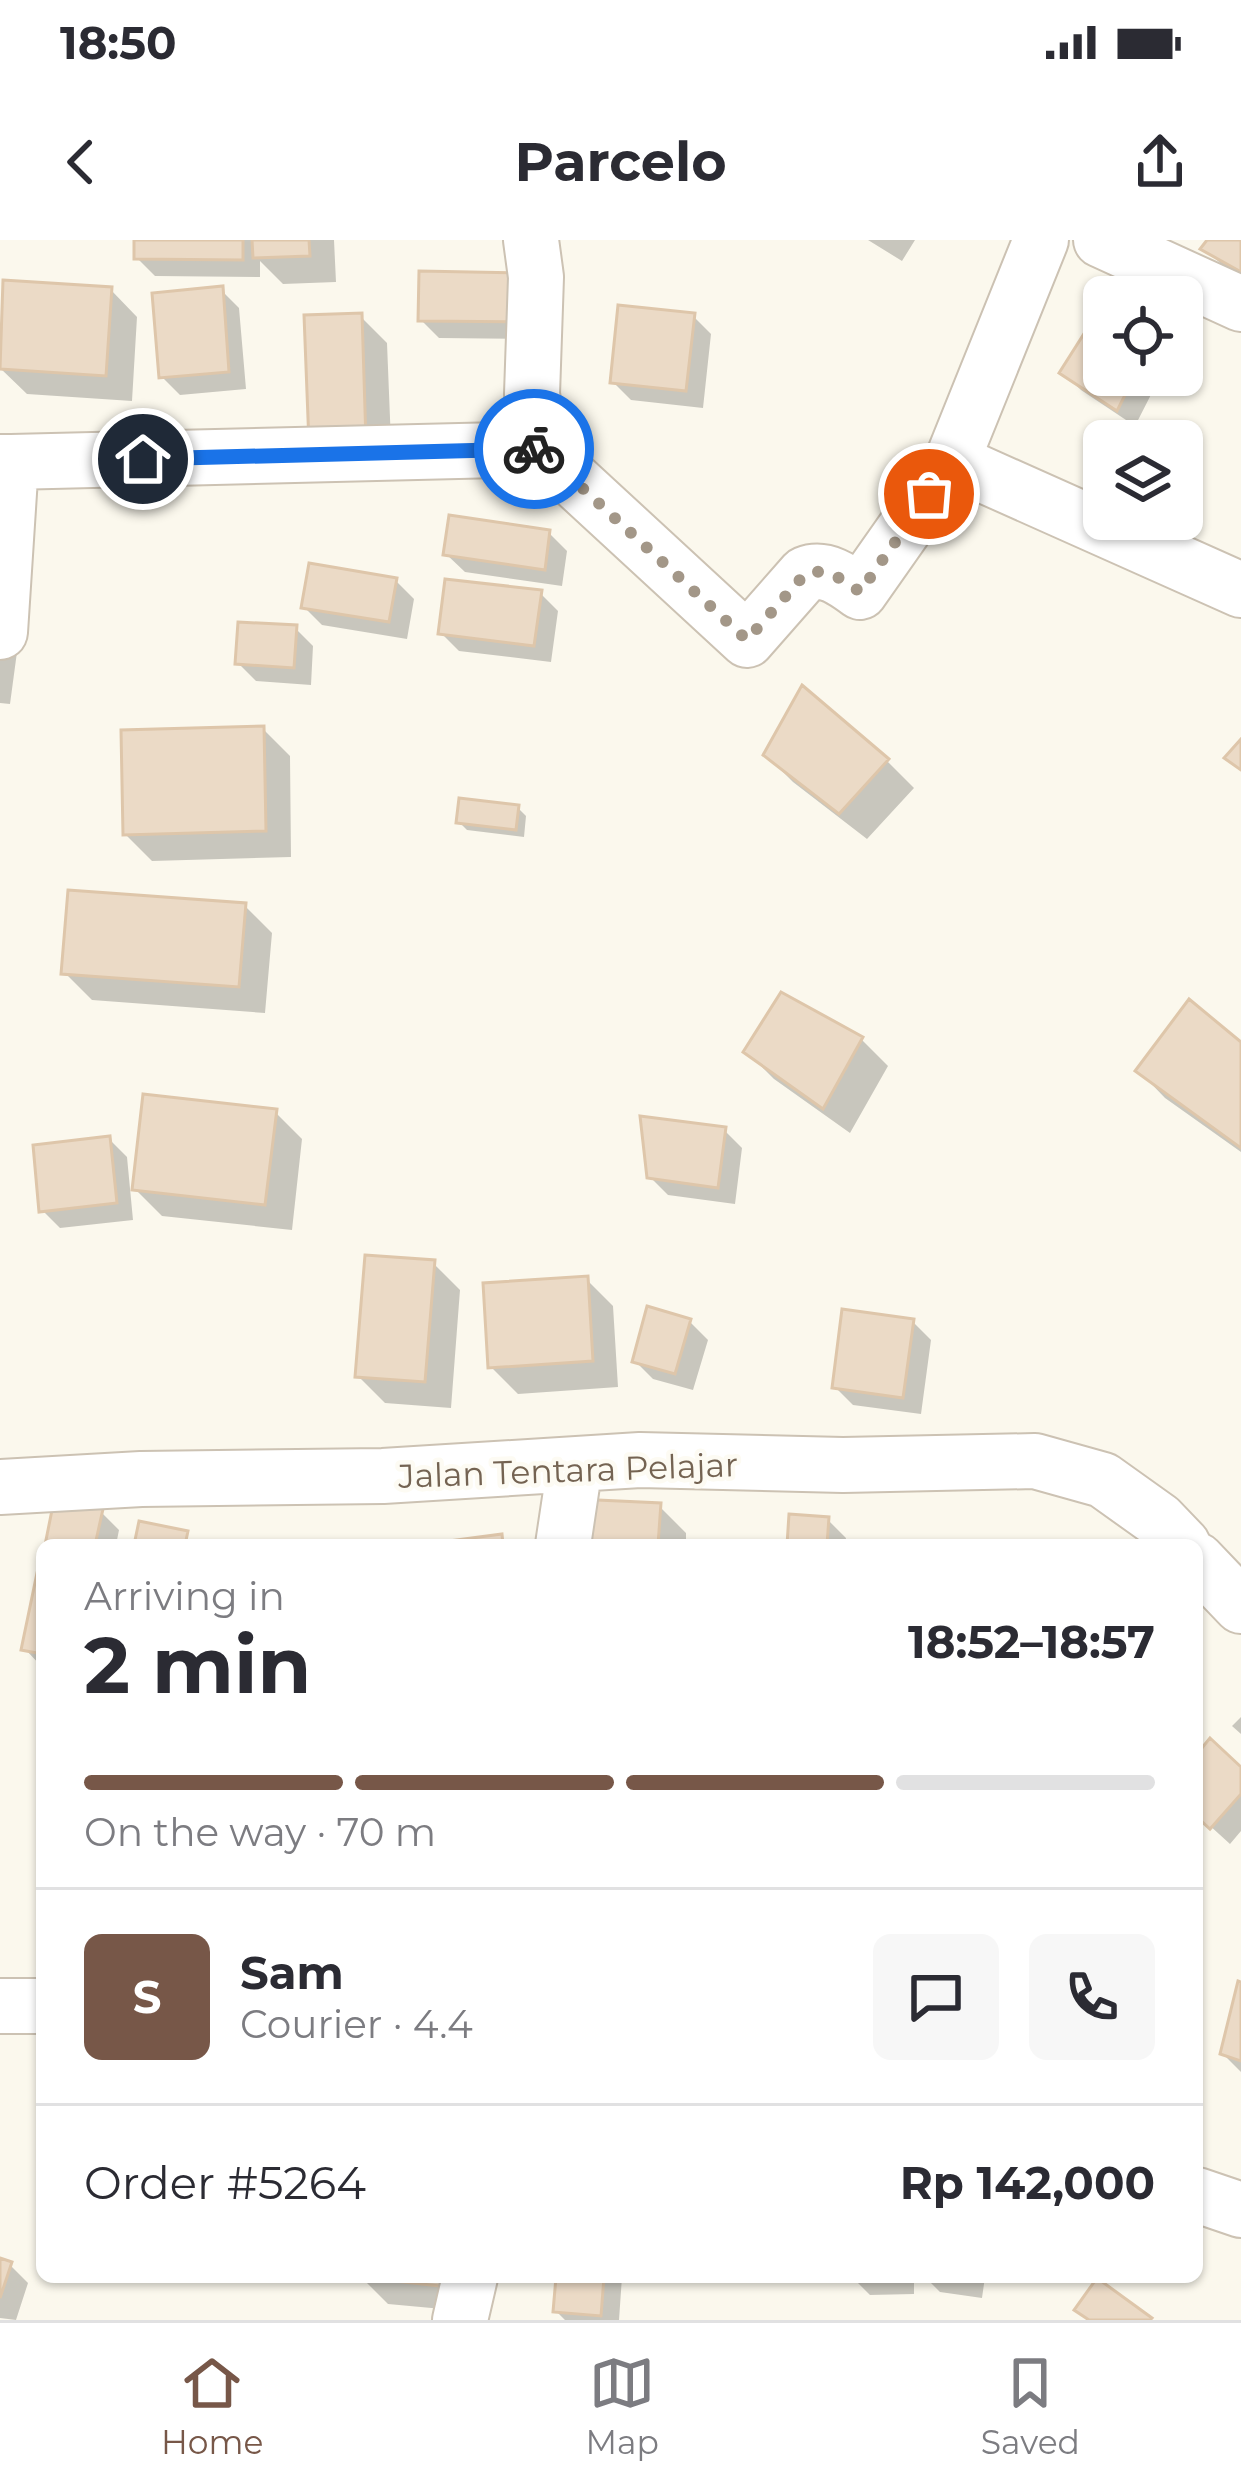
<!DOCTYPE html>
<html lang="en">
<head>
<meta charset="utf-8">
<style>
	:root { --surface:#fff; --page:#f7f7f7; --text:#2b2b33; --muted:#7c7c81; --line:#e1e1e2; --accent:#775748 }
	body { margin:0; font-family:Montserrat,sans-serif; background:var(--page); color:var(--text); height:100vh; display:flex; flex-direction:column; font-size:45px; white-space:nowrap }
	* { box-sizing:border-box; margin:0 }
	p { font-size:39px; color:var(--muted) }
	.icon { flex:none; width:66px; height:66px; fill:none; stroke:currentColor; stroke-width:2; stroke-linecap:round; stroke-linejoin:round }
	.map { position:relative; flex:1; overflow:hidden }
	.sheet { position:absolute; left:36px; top:1299px; width:1167px; height:744px; display:flex; flex-direction:column; background:var(--surface); border-radius:18px; box-shadow:0 3px 9px #0004 }
	.sheet>* { flex:none }
	.fabs { position:absolute; left:1083px; top:36px; display:grid; gap:24px }
	.fabs a { display:grid; place-items:center; width:120px; height:120px; border-radius:18px; background:var(--surface); box-shadow:0 3px 9px #0004; font-size:60px }
	.pin { position:absolute; display:grid; place-items:center; width:102px; height:102px; color:#fff; margin:-51px; border:6px solid #fff; border-radius:50%; box-shadow:0 3px 12px #0007 }
	.courier { position:absolute; display:grid; place-items:center; width:120px; height:120px; margin:-60px; border:9px solid #1a73e8; border-radius:50%; background:#fff; color:#222; box-shadow:0 3px 15px #0007 }
	.headline em { font-style:normal; font-weight:700 }
	.headline div { display:flex; flex-direction:column-reverse }
	.headline { display:flex; align-items:center; justify-content:space-between; height:204px; padding:0 48px }
	h1 { font-size:78px; font-weight:700; line-height:90px }
	.bar { display:grid; grid-template-columns:repeat(4,1fr); gap:18px 12px; align-content:center; height:144px; padding:0 48px }
	.bar i { height:15px; border-radius:9px; background:var(--line) }
	.bar .on { background:var(--accent) }
	.bar p { grid-column:span 4 }
	.line { display:flex; align-items:center; gap:30px; padding:0 48px; border-top:3px solid var(--line) }
	.line div { flex:1 }
	.round { display:grid; place-items:center; flex:none; width:126px; height:126px; border-radius:18px; background:var(--page) }
	.status { display:flex; justify-content:space-between; align-items:center; height:84px; padding:0 60px; background:var(--surface); direction:ltr }
	.status svg { height:33px; fill:currentColor }
	header { display:flex; justify-content:space-between; align-items:center; height:156px; padding:0 48px; background:var(--surface); font-size:54px; font-weight:700 }
	.menu { display:flex; justify-content:space-around; align-items:center; height:168px; border-top:3px solid var(--line); background:var(--surface); font-size:33px; color:var(--muted) }
	.menu a { display:grid; justify-items:center; gap:6px }
	.menu .on { color:var(--accent) }
	.map>svg:first-child { display:block }
	.shadow { fill:#0003 }
	.building { fill:#ebdac6; stroke:#dec6aa; stroke-width:3 }
	.lines { fill:none; stroke-linecap:round; stroke-linejoin:round }
	.minor-casing { stroke:#ccc2b3; stroke-width:58 }
	.minor { stroke:#fff; stroke-width:54 }
	.done { stroke:#a39788; stroke-width:12; stroke-dasharray:0 21.6 }
	.route { stroke:#1a73e8; stroke-width:15 }
	.labels { text-anchor:middle; dominant-baseline:central; stroke-width:9; stroke-linejoin:round; paint-order:stroke }
	.street-label { font-size:33px; fill:#746352; stroke:#fdfbf3 }
</style>
</head>
<body>
<div class="status"><b>18:50</b><svg viewBox="0 0 49 12"><path d="M0 12V9h3v3zM5 12V6h3v6zM10 12V3h3v9zM15 12V0h3v12zM26 1h20v11H26zM47 4h2v5h-2z"/></svg></div>
<header><svg class="icon" aria-label="back" viewBox="0 0 24 24"><path d="M15 5l-7 7 7 7"/></svg>Parcelo<svg class="icon" aria-label="share" viewBox="0 0 24 24"><path d="M12 15V3M7 8l5-5 5 5M5 13v7h14v-7"/></svg></header>
<div class="map">
<svg width="1241" height="2080" viewBox="0 0 1241 2080">
	<rect width="100%" height="100%" fill="#fbf8ed"/>
	<path class="shadow" d="M137 0H334L336 42 283 44 260 21V37L155 36 137 18Z
		M868 0H915L902 21Z
		M1211 0H1241V41L1204 9Z
		M422 34 544 99 439 98 421 80Z
		M6 43 111 50 137 77 132 161 27 154 0 128Z
		M221 50 239 68 246 149 180 155 162 137Z
		M360 76 387 103 392 228 339 230Z
		M693 76 711 94 703 168 631 160 613 142Z
		M1104 89V135L1160 137 1135 186 1081 150 1063 132Z
		M549 293 567 311 562 346 465 332 446 314Z
		M0 336 24 360 10 464 0 463Z
		M396 341 414 359 407 399 322 385 304 367Z
		M540 353 558 371 551 422 459 411 441 393Z
		M295 388 313 406 311 445 256 441 238 423Z
		M263 489 290 516 291 617 152 621 125 594Z
		M766 515 887 521 914 548 867 599 793 542Z
		M518 568 526 576 524 597 467 590 459 582Z
		M245 666 272 693 265 773 92 760 65 733Z
		M861 799 888 826 850 893 774 839 747 812Z
		M1241 806V912L1165 858 1139 831Z
		M275 872 302 899 292 990 162 976 135 949Z
		M724 890 742 908 735 964 668 955 650 937Z
		M109 899 127 917 133 980 60 988 42 970Z
		M433 1023 460 1050 451 1168 385 1163 358 1136Z
		M586 1039 613 1066 618 1147 518 1154 491 1127Z
		M690 1082 708 1100 693 1150 653 1139 635 1121Z
		M913 1082 931 1100 921 1174 853 1165 835 1147Z
		M659 1266 686 1293V1305H577Z
		M101 1272 119 1290 116 1305H47Z
		M828 1280 846 1298 845 1305H790Z
		M42 1329V1427L25 1409Z
		M1241 1477V1494L1232 1486Z
		M1197 1519 1241 1531V1591L1230 1604 1197 1574Z
		M1241 1745V1832L1223 1814Z
		M0 2022 10 2025 28 2043 16 2080 0 2078Z
		M361 2037H479L475 2072 388 2064Z
		M559 2037H622L619 2080H565L556 2071Z
		M852 2037H914V2054L870 2055Z
		M925 2037H985L982 2058 940 2052Z"/>
	<path class="building" d="M134 0H243V20L134 19Z
		M252 0H309L310 16 253 18Z
		M1207 0H1241V32L1200 9Z
		M419 31 528 33 527 82 418 81Z
		M3 40 112 47 106 136 0 129Z
		M223 46 229 132 159 138 152 53Z
		M618 65 695 73 686 151 610 143Z
		M362 73 366 202 309 204 304 75Z
		M1094 78 1104 85V135H1135L1117 171 1059 133Z
		M449 275 550 290 545 330 443 315Z
		M309 323 397 338 389 382 301 368Z
		M445 339 542 350 534 406 438 394Z
		M238 382 297 385 294 428 235 424Z
		M802 445 889 519 839 574 763 515Z
		M264 486 266 591 123 595 121 490Z
		M1241 499V530L1224 518Z
		M459 558 519 565 516 590 456 583Z
		M68 650 246 663 239 747 61 734Z
		M781 752 863 797 823 869 743 812Z
		M1189 759 1241 802V908L1135 831Z
		M143 854 277 869 265 965 132 950Z
		M640 876 726 887 718 948 647 938Z
		M110 896 117 963 39 972 33 905Z
		M365 1015 435 1020 425 1142 355 1137Z
		M588 1036 593 1121 488 1128 483 1043Z
		M647 1066 691 1079 675 1134 632 1122Z
		M842 1069 914 1079 903 1158 832 1148Z
		M576 1259 661 1263 658 1305H574Z
		M54 1260 103 1269 95 1305H45Z
		M789 1274 829 1277 827 1305H787Z
		M139 1281 188 1291 185 1305H134Z
		M502 1294 503 1305H435L434 1303Z
		M37 1333 42 1334V1414L21 1410Z
		M1210 1498 1241 1527V1554L1210 1589 1197 1577V1514Z
		M1238 1741 1241 1742V1821L1220 1814Z
		M0 2018 12 2022 0 2058Z
		M358 2037H450L449 2047Z
		M556 2037H604L601 2076 553 2072Z
		M1097 2038 1152 2078 1150 2080H1089L1074 2070Z"/>
	<g class="lines">
		<g class="minor-casing">
			<path id="minor" d="M531 0 536 37 532 154 540 209
				M1101 0 1241 64
				M952 221 1241 350
				M0 222H11L0 392
				M11 222 540 209 747 400 805 334C825 326 844 340 860 352L952 221 1041 0
				M0 1247 141 1239 383 1236 640 1220 843 1225 1035 1221 1103 1240 1159 1280 1183 1305
				M563 1305 575 1225
				M1197 1320 1241 1366
				M0 1766H42
				M1197 1955 1241 1970
				M460 2080 470 2037"/>
		</g>
		<use href="#minor" class="minor"/>
	</g>
	<g class="lines">
		<path class="done" d="M534 209H540L747 400 805 334C825 326 844 340 860 352L929 254"/>
		<path class="route" d="M143 219 534 209"/>
	</g>
	<g class="labels">
		<g class="street-label">
			<text transform="translate(568 1230) rotate(-2)">Jalan Tentara Pelajar</text>
		</g>
	</g>
</svg>
<div class="fabs">
<a><svg class="icon" aria-label="locate" viewBox="0 0 24 24"><circle cx="12" cy="12" r="6"/><path d="M12 2v4M12 18v4M2 12h4M18 12h4"/></svg></a>
<a><svg class="icon" aria-label="layers" viewBox="0 0 24 24"><path d="M12 4l9 5-9 5-9-5zM3 14l9 5 9-5"/></svg></a>
</div>
<div class="pin" style="left:929px;top:254px;background:#ea580c"><svg class="icon" aria-label="bag" viewBox="0 0 24 24"><path d="M5 8h14l-1 12H6zM9 8a3 3 0 0 1 6 0"/></svg></div>
<div class="pin" style="left:143px;top:219px;background:#1f2937"><svg class="icon" aria-label="home" viewBox="0 0 24 24"><path d="M3 11l9-7 9 7M6 9v11h12V9"/></svg></div>
<div class="courier" style="left:534px;top:209px"><svg class="icon" aria-label="bike" viewBox="0 0 24 24"><circle cx="6" cy="16" r="4"/><circle cx="18" cy="16" r="4"/><path d="M6 16l4-8h5l3 8M10 8l3 8H6M13 5h3"/></svg></div>
<section class="sheet">
<div class="headline"><div><h1>2 min</h1><p>Arriving in</p></div><em>18:52–18:57</em></div>
<div class="bar"><i class="on"></i><i class="on"></i><i class="on"></i><i></i><p>On the way · 70 m</p></div>
<div class="line" style="height:216px"><b class="round" style="background:var(--accent);color:#fff">S</b><div><b>Sam</b><p>Courier · 4.4</p></div><a class="round"><svg class="icon" aria-label="chat" viewBox="0 0 24 24"><path d="M4 5h16v11H9l-5 4z"/></svg></a><a class="round"><svg class="icon" aria-label="phone" viewBox="0 0 24 24"><path d="M5 4h4l2 5-3 2q2 4 5 5l2-3 5 2v4C11 20 4 13 5 4z"/></svg></a></div>
<div class="line" style="height:156px"><div>Order #5264</div><b>Rp 142,000</b></div>
</section>
</div>
<nav class="menu">
<a class="on"><svg class="icon" aria-label="home" viewBox="0 0 24 24"><path d="M3 11l9-7 9 7M6 9v11h12V9"/></svg>Home</a>
<a><svg class="icon" aria-label="map" viewBox="0 0 24 24"><path d="M3 6l6-2 6 2 6-2v14l-6 2-6-2-6 2zM9 4v14M15 6v14"/></svg>Map</a>
<a><svg class="icon" aria-label="saved" viewBox="0 0 24 24"><path d="M7 4h10v16l-5-4-5 4z"/></svg>Saved</a>
</nav>
</body>
</html>
